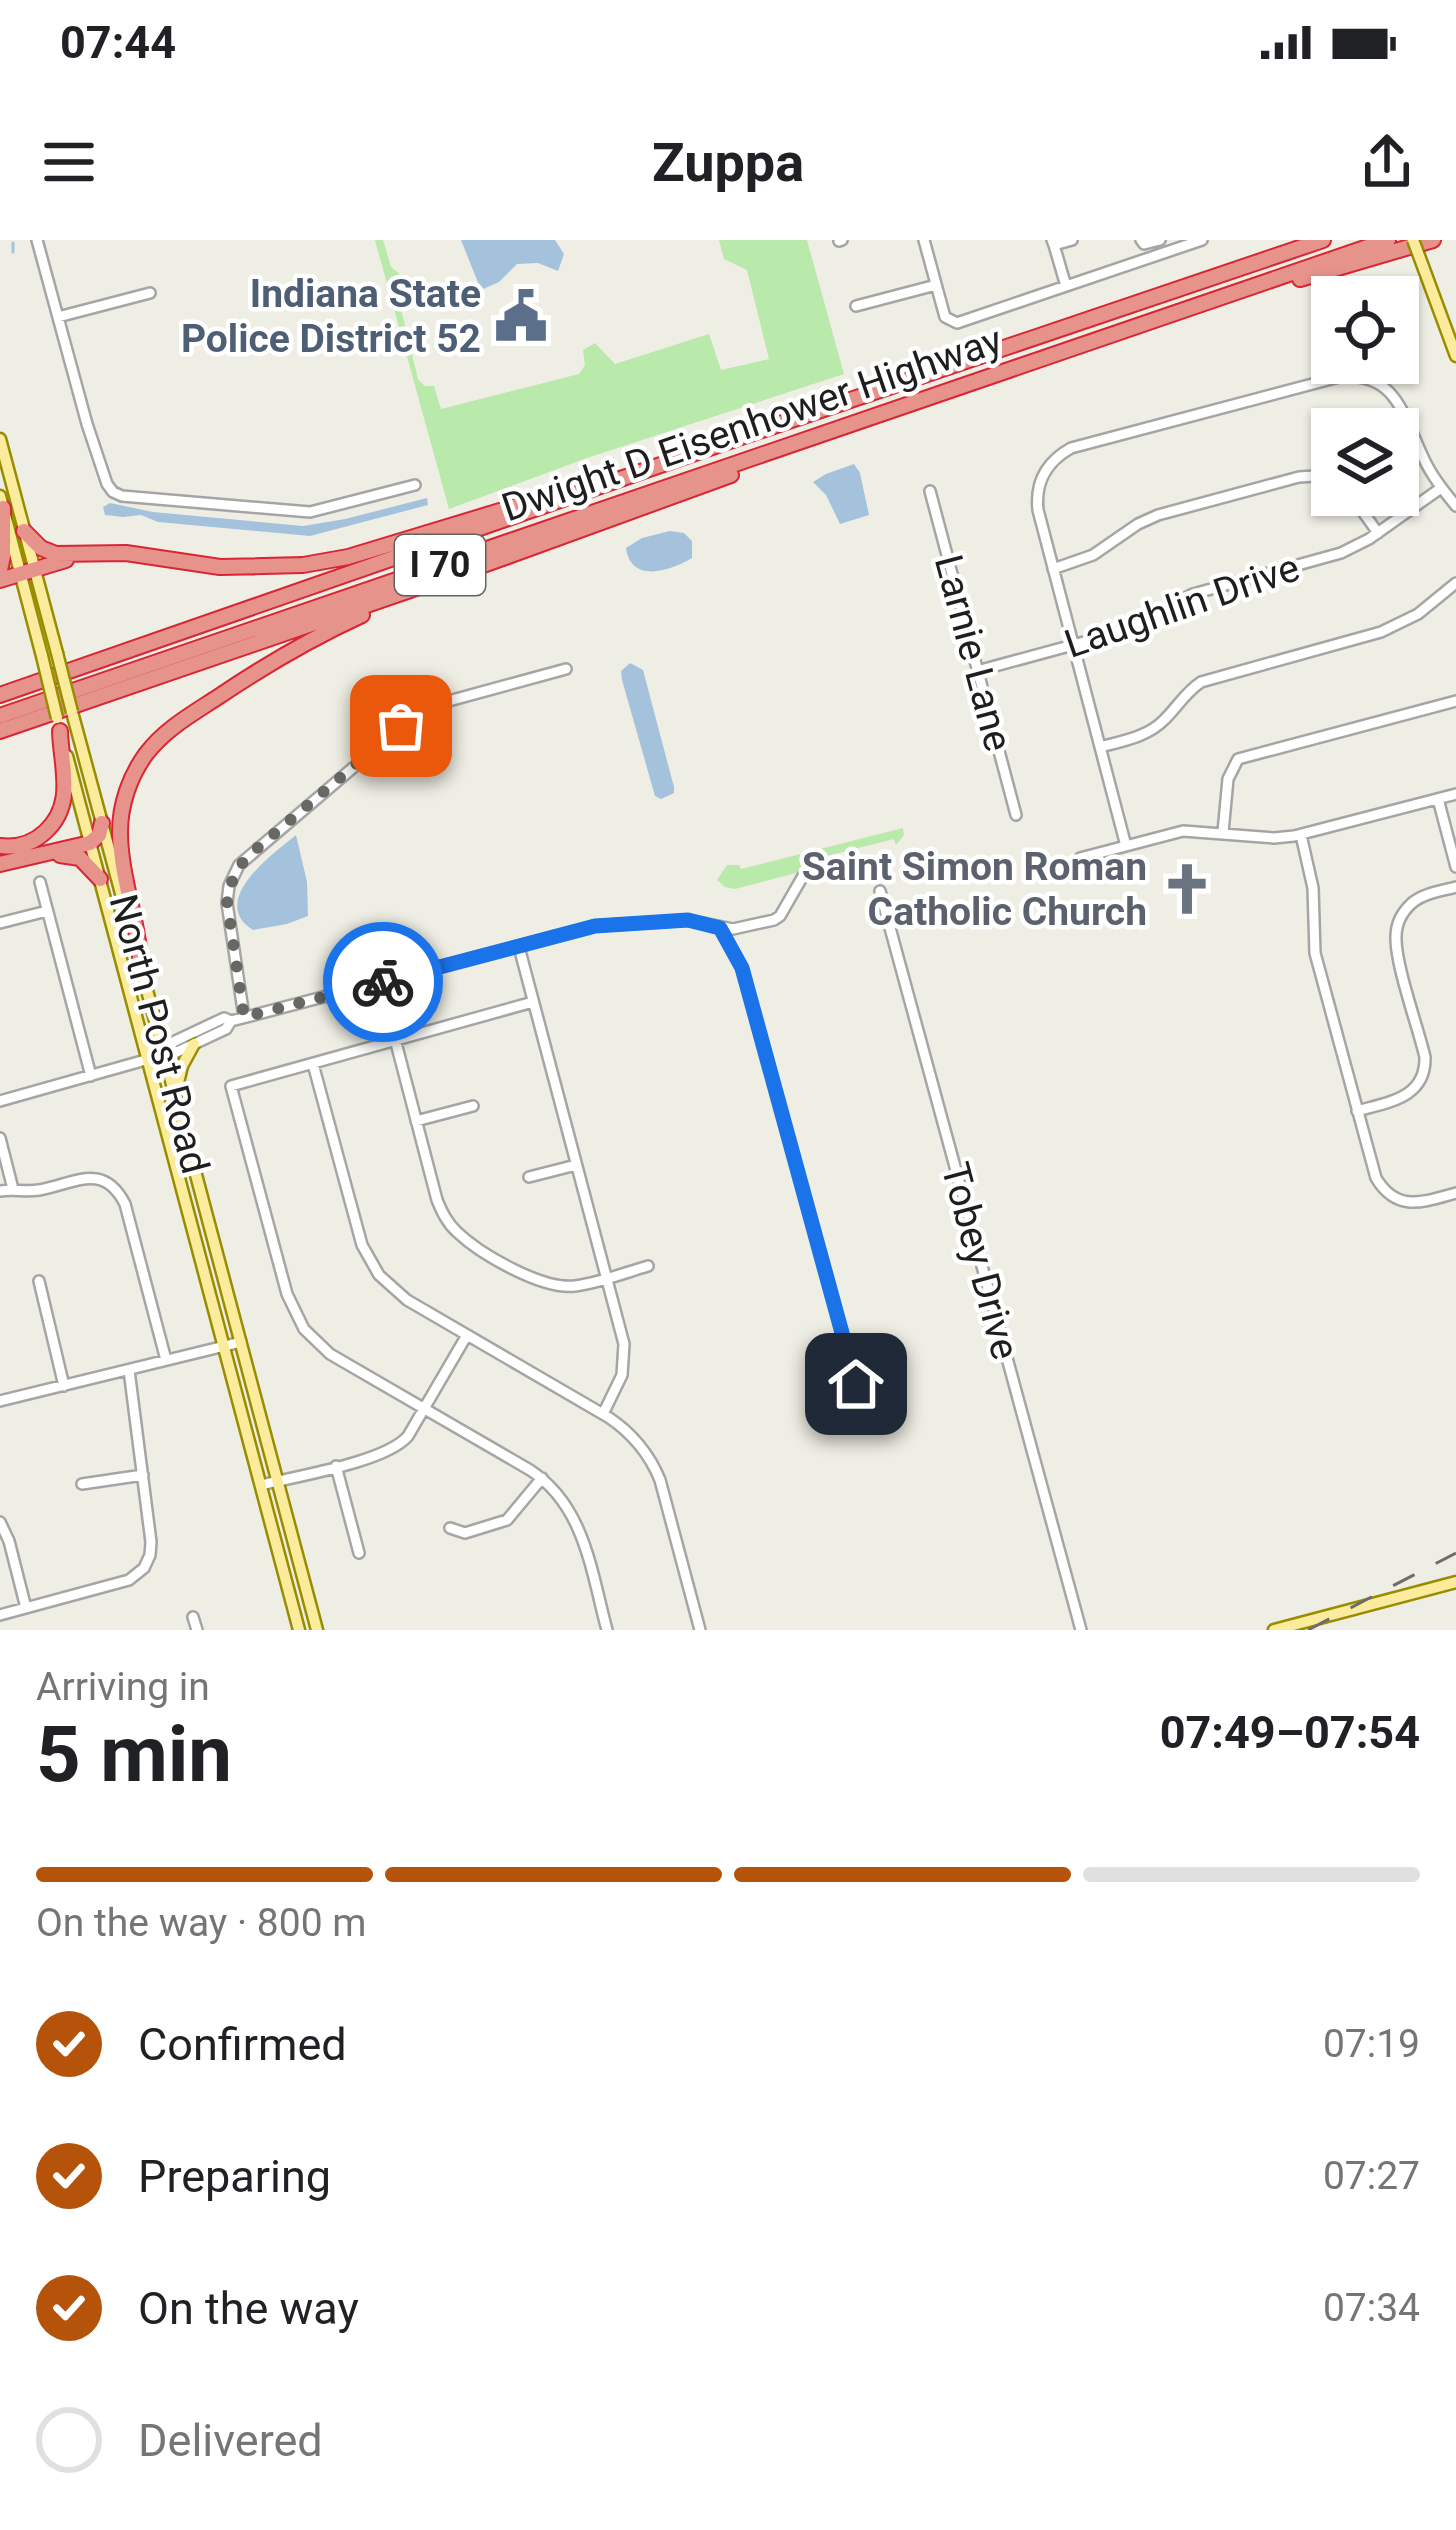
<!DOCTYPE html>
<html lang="en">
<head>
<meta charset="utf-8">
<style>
	:root { --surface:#fff; --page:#f6f6f6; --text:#202124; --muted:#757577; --line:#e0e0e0; --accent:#b45309 }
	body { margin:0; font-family:Roboto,sans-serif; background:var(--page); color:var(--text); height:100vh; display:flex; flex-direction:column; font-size:45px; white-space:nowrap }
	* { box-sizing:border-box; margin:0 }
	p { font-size:39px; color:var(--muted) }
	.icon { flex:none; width:66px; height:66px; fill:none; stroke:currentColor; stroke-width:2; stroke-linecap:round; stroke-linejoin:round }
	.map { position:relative; height:1390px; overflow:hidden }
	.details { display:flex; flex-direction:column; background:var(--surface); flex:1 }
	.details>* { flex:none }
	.buttons { position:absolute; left:1311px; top:36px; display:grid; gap:24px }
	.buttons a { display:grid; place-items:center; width:108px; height:108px; border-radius:0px; background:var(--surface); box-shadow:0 3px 9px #0004; font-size:60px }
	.pin { position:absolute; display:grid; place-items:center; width:102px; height:102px; color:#fff; margin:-51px; border-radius:24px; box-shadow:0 6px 18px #0006 }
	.courier { position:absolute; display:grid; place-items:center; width:120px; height:120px; margin:-60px; border:9px solid #1a73e8; border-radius:50%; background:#fff; color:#222; box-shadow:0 3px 15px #0007 }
	.head em { font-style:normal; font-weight:700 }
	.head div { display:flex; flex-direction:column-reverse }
	.head { display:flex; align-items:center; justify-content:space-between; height:204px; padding:0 36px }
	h1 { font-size:78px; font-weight:700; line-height:90px }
	.bar { display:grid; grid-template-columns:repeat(4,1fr); gap:18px 12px; align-content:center; height:144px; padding:0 36px }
	.bar i { height:15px; border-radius:9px; background:var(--line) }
	.bar .active { background:var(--accent) }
	.bar p { grid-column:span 4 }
	ol { padding:0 36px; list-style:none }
	li { display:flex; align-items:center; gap:36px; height:132px }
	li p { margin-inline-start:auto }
	li .icon { padding:12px; border-radius:50%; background:var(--accent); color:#fff; stroke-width:4 }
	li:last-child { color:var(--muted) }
	li i { width:66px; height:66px; border:6px solid var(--line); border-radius:50% }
	.status { display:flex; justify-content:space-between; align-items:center; height:84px; padding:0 60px; background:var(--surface); direction:ltr }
	.status svg { height:33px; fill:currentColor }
	header { display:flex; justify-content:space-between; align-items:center; height:156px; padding:0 36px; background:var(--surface); font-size:54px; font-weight:700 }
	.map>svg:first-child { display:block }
	.grass { fill:#b9e9ab }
	.water { fill:#a5c2dd }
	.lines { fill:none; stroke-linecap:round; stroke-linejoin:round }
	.stream { stroke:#a5c2dd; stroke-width:3 }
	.minor-casing { stroke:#a5a5a5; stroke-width:14 }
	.major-casing { stroke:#988d01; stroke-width:15 }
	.highway-casing { stroke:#da2534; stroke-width:18 }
	.minor { stroke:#fff; stroke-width:9 }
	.major { stroke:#fbeb9d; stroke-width:10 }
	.highway { stroke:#e6938c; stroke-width:14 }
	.rail { stroke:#6c6c6c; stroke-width:3; stroke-dasharray:24 24; stroke-linecap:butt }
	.major-bridge-casing { stroke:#988d01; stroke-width:15; stroke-linecap:butt }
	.major-bridge { stroke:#fbeb9d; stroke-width:10 }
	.done { stroke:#676763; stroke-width:12; stroke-dasharray:0 21.6 }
	.route { stroke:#1a73e8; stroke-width:15 }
	.labels { text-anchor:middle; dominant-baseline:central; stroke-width:9; stroke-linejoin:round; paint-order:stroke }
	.shield { fill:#fff; stroke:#626262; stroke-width:3 }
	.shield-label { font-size:36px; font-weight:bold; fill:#1e1e1e }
	.service-label { font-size:39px; font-weight:bold; fill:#4e5e75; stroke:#fff; text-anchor:end }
	.street-label { font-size:39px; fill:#1e1e1e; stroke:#fff }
	.worship-label { font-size:39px; font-weight:bold; fill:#5b616d; stroke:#fff; text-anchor:end }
</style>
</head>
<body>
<div class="status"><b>07:44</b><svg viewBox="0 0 49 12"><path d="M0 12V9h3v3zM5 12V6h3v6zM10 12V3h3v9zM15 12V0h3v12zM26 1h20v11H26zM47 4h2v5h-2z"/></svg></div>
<header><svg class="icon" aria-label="menu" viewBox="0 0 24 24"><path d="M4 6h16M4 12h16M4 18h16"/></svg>Zuppa<svg class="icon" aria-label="share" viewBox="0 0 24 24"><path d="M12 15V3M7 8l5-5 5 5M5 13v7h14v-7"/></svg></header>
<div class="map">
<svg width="1456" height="1390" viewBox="0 0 1456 1390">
	<rect width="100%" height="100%" fill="#efeee4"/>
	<path class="grass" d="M375 0H383L391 27 400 34V65L418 139 425 146H434L441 169 579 134 585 125 583 110 595 103 615 124 709 94 721 130 769 119 747 30 724 19 719 0H807L844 134 587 218 449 269Z
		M903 588 904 595 896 605 894 599 819 618 815 628 735 649 725 647 717 640 727 625H739L741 629Z"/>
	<path class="water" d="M461 0H555L564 14 558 31 538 23 517 24 499 42 481 50Z
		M854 224 860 233 869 275 840 284 826 255 813 242 826 234Z
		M427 258 428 265 310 296 158 282 141 275 123 277 105 275 103 267 110 263 153 272 303 286 345 279Z
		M670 291 684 293 692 301V318C670 331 631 344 626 308L642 298Z
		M630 423 643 430 674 547V553L661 559 655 556 622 440 621 431Z
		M296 595 307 642 308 676 287 684 253 690C207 661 274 613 296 595Z"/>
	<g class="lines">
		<path class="stream" d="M13 3V12"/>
		<g class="minor-casing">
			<path id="minor" d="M37 0 87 184 107 244 113 252 122 256 310 272 415 245
				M924 0 945 77 957 83 1202 0
				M1052 0 1054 5 1072 0
				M1141 0 1144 4 1160 0
				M839 1 842 0
				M1054 5 1066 46
				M856 66 936 45
				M58 77 150 53
				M930 251 1016 575
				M1351 255 1378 293
				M1053 329 1093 315 1138 284 1158 275 1299 237 1315 236 1332 241
				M977 431 1117 393 1193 354 1341 313 1369 299 1441 248
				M1100 507C1123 501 1148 497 1165 479 1178 466 1185 453 1201 442L1381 392 1418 374 1456 343
				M1438 559 1456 627
				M1223 592 1228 539 1238 519 1456 461
				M1301 595 1313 648 1315 713 1376 938C1397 973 1423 962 1456 953
				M1126 606 1038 270C1035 242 1046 222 1071 208L1339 137C1396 131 1403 175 1423 217 1431 235 1443 250 1456 266
				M1080 618 1183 591 1274 598 1294 596 1456 554
				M40 642 91 836
				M880 651 1081 1390
				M0 683 47 671
				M720 688 742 728 860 1158
				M519 707 624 1104 622 1135 603 1174
				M533 762 231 846 287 1054 304 1089 330 1114 530 1230C585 1266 591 1331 607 1390
				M244 777 227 663 229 646 239 625 423 468 566 429
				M395 799 437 960C442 972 447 983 457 992 480 1014 542 1050 575 1046 599 1043 624 1033 648 1026
				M168 810 177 812 226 789 231 781
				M313 824 362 1005 379 1035 407 1060 608 1177C632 1193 649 1213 660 1240L700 1390
				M0 861 149 819 168 810 173 802 224 778 231 781 595 686 688 680 733 689 774 680 780 676 803 636
				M1357 871C1389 862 1426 858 1425 817 1418 787 1395 724 1396 697 1396 684 1402 672 1412 663 1424 653 1441 651 1456 647
				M416 881 473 866
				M0 898 13 949
				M529 937 576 925
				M0 951C13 949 26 952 39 950 74 944 103 921 125 964L166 1120
				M39 1041 64 1146
				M0 1161 241 1102
				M336 1226 359 1313
				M82 1244 143 1235
				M261 1245C297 1236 386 1222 408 1196L467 1095
				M0 1282 9 1301 26 1368
				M450 1288 465 1293 507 1280 542 1238
				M0 1375 129 1340 144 1328 150 1315 151 1302 129 1130
				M193 1377 197 1390"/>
		</g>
		<g class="major-casing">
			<path id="major" d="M1418 13 1456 116
				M0 199 57 413
				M0 256 42 416
				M72 472 126 672
				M67 516 299 1390
				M140 724 317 1390
				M176 851 182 826 194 804
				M1274 1390 1456 1342"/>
		</g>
		<g class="highway-casing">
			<path id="highway" d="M1300 39 1433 0
				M24 291 41 308 56 314 126 313 220 327 303 325 348 317 523 264
				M0 330 3 316V268
				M0 340 66 320
				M0 455 741 197 1323 0
				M0 476 1388 0
				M0 491 489 323 731 235
				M0 606C17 608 32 604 45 592 76 564 61 527 60 491
				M60 615 80 618 100 639
				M0 624 90 603 99 595 102 583
				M141 728C139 682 120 637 120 592 120 564 130 536 146 514 165 489 192 474 218 457 264 426 312 398 362 375"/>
		</g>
		<use href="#minor" class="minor"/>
		<use href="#major" class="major"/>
		<use href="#highway" class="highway"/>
		<path class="rail" d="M1308 1390 1456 1313"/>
		<g class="major-bridge-casing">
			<path id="major-bridge" d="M1413 0 1418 13
				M57 413 72 472
				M42 416 57 478"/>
		</g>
		<use href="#major-bridge" class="major-bridge"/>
	</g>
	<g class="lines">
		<path class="done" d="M383 742 244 777 227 661 234 634 247 617 401 486"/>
		<path class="route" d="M383 742 595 686 688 680 720 688 742 728 856 1144"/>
	</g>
	<defs>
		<g id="civic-bare" transform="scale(4.14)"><path d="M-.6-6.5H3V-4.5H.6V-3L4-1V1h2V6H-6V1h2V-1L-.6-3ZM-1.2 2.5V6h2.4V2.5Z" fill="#5c6f8a" stroke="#fff" stroke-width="2.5" paint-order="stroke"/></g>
		<g id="church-bare" transform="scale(4.14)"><path d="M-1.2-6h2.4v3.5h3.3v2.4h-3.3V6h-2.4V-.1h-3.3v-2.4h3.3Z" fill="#6b7280" stroke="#fff" stroke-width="2.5" paint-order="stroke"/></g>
	</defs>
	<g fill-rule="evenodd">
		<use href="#civic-bare" x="521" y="76"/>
		<use href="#church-bare" x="1187" y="649"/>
	</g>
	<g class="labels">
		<rect class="shield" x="395" y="295" width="90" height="60" rx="9"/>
		<g class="shield-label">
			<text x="440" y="325">I 70</text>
		</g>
		<g class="service-label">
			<text x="481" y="54">Indiana State<tspan x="481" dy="45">Police District 52</tspan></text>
		</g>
		<g class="street-label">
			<text transform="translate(752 184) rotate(-19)">Dwight D Eisenhower Highway</text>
			<text transform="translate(1182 366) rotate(-19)">Laughlin Drive</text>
			<text transform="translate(973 413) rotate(75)">Larnie Lane</text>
			<text transform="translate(159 794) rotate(75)">North Post Road</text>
			<text transform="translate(980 1021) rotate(75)">Tobey Drive</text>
		</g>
		<g class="worship-label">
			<text x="1147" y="627">Saint Simon Roman<tspan x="1147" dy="45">Catholic Church</tspan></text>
		</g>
	</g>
</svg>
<div class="buttons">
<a><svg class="icon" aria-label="locate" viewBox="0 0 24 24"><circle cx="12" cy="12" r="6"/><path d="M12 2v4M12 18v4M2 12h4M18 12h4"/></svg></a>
<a><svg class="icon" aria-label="layers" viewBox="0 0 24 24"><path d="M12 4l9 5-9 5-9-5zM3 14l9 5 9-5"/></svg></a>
</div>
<div class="pin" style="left:401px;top:486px;background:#ea580c"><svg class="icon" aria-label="bag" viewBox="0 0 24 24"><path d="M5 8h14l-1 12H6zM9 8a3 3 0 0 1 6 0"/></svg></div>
<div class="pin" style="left:856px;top:1144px;background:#1f2937"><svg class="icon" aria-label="home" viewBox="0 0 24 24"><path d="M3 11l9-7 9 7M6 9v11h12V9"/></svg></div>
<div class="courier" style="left:383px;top:742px"><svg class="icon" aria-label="bike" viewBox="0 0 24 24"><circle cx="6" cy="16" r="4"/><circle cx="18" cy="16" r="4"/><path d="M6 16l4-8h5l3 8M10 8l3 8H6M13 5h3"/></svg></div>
</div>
<section class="details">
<div class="head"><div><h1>5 min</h1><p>Arriving in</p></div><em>07:49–07:54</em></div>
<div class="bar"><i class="active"></i><i class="active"></i><i class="active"></i><i></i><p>On the way · 800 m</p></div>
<ol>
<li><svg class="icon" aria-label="check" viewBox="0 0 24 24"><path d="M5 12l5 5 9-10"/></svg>Confirmed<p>07:19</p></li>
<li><svg class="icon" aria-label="check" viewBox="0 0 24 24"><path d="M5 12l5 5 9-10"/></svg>Preparing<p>07:27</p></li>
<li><svg class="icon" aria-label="check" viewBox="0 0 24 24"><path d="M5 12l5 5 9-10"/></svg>On the way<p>07:34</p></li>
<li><i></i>Delivered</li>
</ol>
</section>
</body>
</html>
